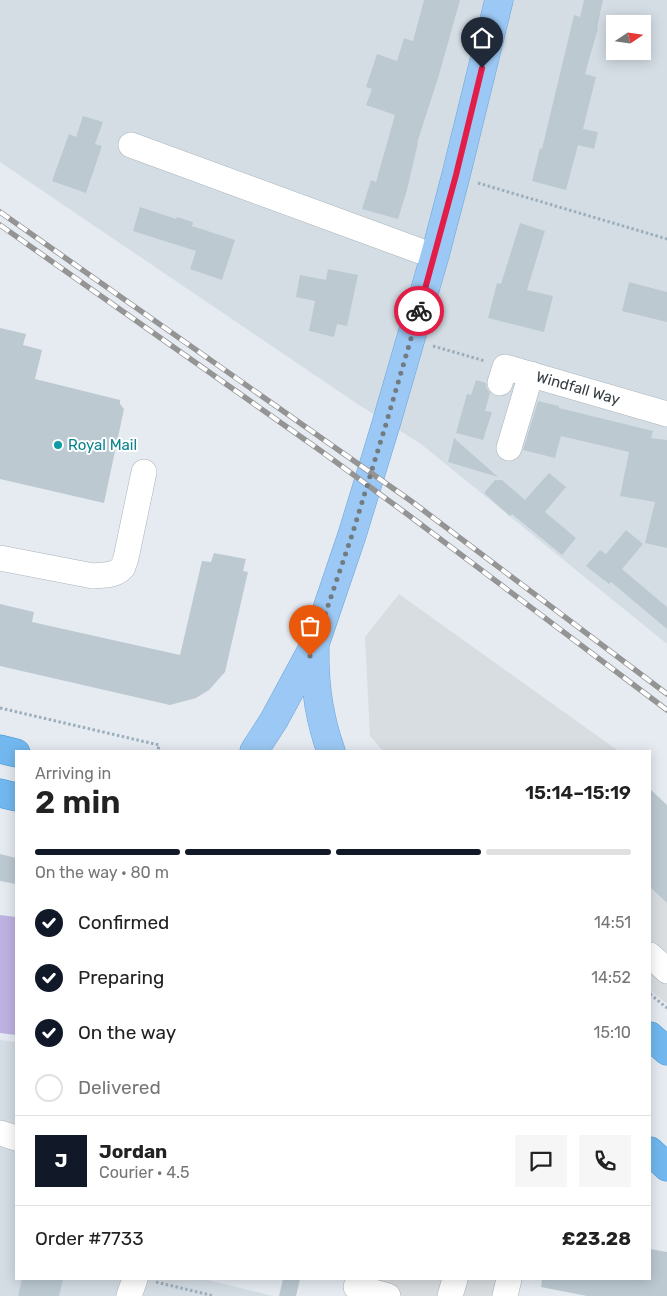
<!DOCTYPE html>
<html lang="en">
<head>
<meta charset="utf-8">
<style>
	:root { --surface:#fff; --page:#f6f6f6; --text:#222; --muted:#767676; --line:#e0e0e0; --accent:#111827 }
	body { margin:0; font-family:Rubik,sans-serif; background:var(--page); color:var(--text); height:100vh; display:flex; flex-direction:column; font-size:19px; white-space:nowrap }
	* { box-sizing:border-box; margin:0 }
	p { font-size:16px; color:var(--muted) }
	.icon { flex:none; width:28px; height:28px; fill:none; stroke:currentColor; stroke-width:2; stroke-linecap:round; stroke-linejoin:round }
	.map { position:relative; flex:1; overflow:hidden }
	.panel { position:absolute; left:15px; top:750px; width:636px; height:530px; display:flex; flex-direction:column; background:var(--surface); border-radius:0px; box-shadow:0 2px 12px #0003 }
	.panel>* { flex:none }
	.needle { width:32px; rotate:77deg }
	.tools { position:absolute; left:606px; top:15px; display:grid; gap:10px }
	.tools a { display:grid; place-items:center; width:45px; height:45px; border-radius:0px; background:var(--surface); box-shadow:0 2px 12px #0003; font-size:25px }
	.pin { position:absolute; display:grid; place-items:center; width:42px; height:42px; color:#fff; margin:-51px -21px; border-radius:50% 50% 50% 0; rotate:-45deg; box-shadow:0 0 5px #0007 }
	.pin .icon { rotate:45deg }
	.courier { position:absolute; display:grid; place-items:center; width:50px; height:50px; margin:-25px; border:4px solid #e11d48; border-radius:50%; background:#fff; color:#222; box-shadow:0 1px 6px #0007 }
	.overview em { font-style:normal; font-weight:600 }
	.overview div { display:flex; flex-direction:column-reverse }
	.overview { display:flex; align-items:center; justify-content:space-between; height:85px; padding:0 20px }
	h1 { font-size:32px; font-weight:600; line-height:38px }
	.bar { display:grid; grid-template-columns:repeat(4,1fr); gap:8px 5px; align-content:center; height:60px; padding:0 20px }
	.bar i { height:6px; border-radius:4px; background:var(--line) }
	.bar .on { background:var(--accent) }
	.bar p { grid-column:span 4 }
	.line { display:flex; align-items:center; gap:12px; padding:0 20px; border-top:1px solid var(--line) }
	.line div { flex:1 }
	.round { display:grid; place-items:center; flex:none; width:52px; height:52px; border-radius:0px; background:var(--page) }
	ol { padding:0 20px; list-style:none }
	li { display:flex; align-items:center; gap:15px; height:55px }
	li p { margin-inline-start:auto }
	li .icon { padding:5px; border-radius:50%; background:var(--accent); color:#fff; stroke-width:4 }
	li:last-child { color:var(--muted) }
	li i { width:28px; height:28px; border:2px solid var(--line); border-radius:50% }
	.map>svg:first-child { display:block }
	.residential { fill:#d4dde4; fill-rule:evenodd }
	.industrial { fill:#d7dde0 }
	.green { fill:#bdb2e1 }
	.parking { fill:#dadddf }
	.building { fill:#bcc9d1 }
	.lines { fill:none; stroke-linecap:round; stroke-linejoin:round }
	.minor-casing { stroke:#a9b4bb; stroke-width:26 }
	.major-casing { stroke:#6da5d7; stroke-width:29 }
	.highway-casing { stroke:#4495cd; stroke-width:29 }
	.path { stroke:#9caebb; stroke-width:3; stroke-dasharray:2.5 2.5; stroke-linecap:butt }
	.minor { stroke:#fff; stroke-width:25 }
	.major { stroke:#9bc8f4; stroke-width:28 }
	.highway { stroke:#72b8ef; stroke-width:28 }
	.rail-casing { stroke:#949494; stroke-width:5.5 }
	.rail { stroke:#fff; stroke-width:4; stroke-dasharray:11; stroke-linecap:butt }
	.done { stroke:#737b7f; stroke-width:5; stroke-dasharray:0 9 }
	.route { stroke:#e11d48; stroke-width:6 }
	.culture-dot { fill:#0f9aa8; stroke:#fff; stroke-width:2 }
	.labels { text-anchor:middle; dominant-baseline:central; stroke-width:4; stroke-linejoin:round; paint-order:stroke }
	.street-label { font-size:15px; fill:#363e42; stroke:#fff }
	.culture-label { font-size:15px; fill:#0d838f; stroke:#fff; text-anchor:start }
</style>
</head>
<body>
<div class="map">
<svg width="667" height="1296" viewBox="0 0 667 1296">
	<rect width="100%" height="100%" fill="#e5ebf1"/>
	<path class="residential" d="M0 0H667V644L421 444 359 405 0 162ZM615 24H642V51H615Z
		M0 1040 16 1042V1279H204L273 1296H0Z"/>
	<path class="industrial" d="M399 594 610 745 619 751H383L370 736 365 637Z"/>
	<path class="green" d="M0 915 16 917V1035L0 1033Z"/>
	<path class="parking" d="M650 887 667 903V1004L650 990Z
		M358 1279H503L498 1296H354Z"/>
	<path class="building" d="M424 0H460L439 75 417 143H418L407 190 398 219 362 209 371 180 376 182 395 115 366 105 372 89 366 87 377 54 397 61 404 38 413 41Z
		M584 0H603L597 27 598 28 585 74 596 77 583 129 598 132 594 149 578 145 566 190 532 181 540 148 542 149 574 15 580 17Z
		M83 116 103 122 95 144 102 146 86 193 52 181 69 134 76 137Z
		M140 207 176 219 177 217 193 222 192 226 235 240 222 280 190 269 196 251 133 231Z
		M520 223 545 231 527 290 553 296 544 332 488 318 497 283 501 284Z
		M328 269 358 275 347 326 337 324 334 337 309 331 315 301 296 297 300 275 326 280Z
		M629 282 667 292V322L622 311Z
		M0 328 26 334 23 345 42 350 35 379 120 400V404L124 409 104 503 0 479Z
		M476 380 486 383V387L490 393 485 411 492 412 483 440 456 433 467 394 471 395Z
		M538 401 559 406V408L653 431 651 438 667 440V548L645 543 655 502 620 496 629 452 561 436 555 458 523 450Z
		M454 438 498 477 448 462Z
		M549 473 566 487 545 512 576 538 562 555 512 514 510 516 484 493 495 480H502L525 500Z
		M626 530 643 544 622 569 667 607V629L611 582 609 584 586 566 600 550 606 554Z
		M214 553 246 559 243 571 248 572 225 672 209 690 196 698 170 705 0 666V604L34 612 32 622 180 655 202 561 211 562Z
		M650 789 667 805V903L650 887Z
		M0 854 16 858V884L0 881Z
		M650 1249 667 1252V1296H587L541 1287 542 1279H650Z
		M22 1279H63L59 1296H18Z
		M283 1279H300L296 1296H279Z"/>
	<g class="lines">
		<g class="minor-casing">
			<path id="minor" d="M131 145 420 251 435 255
				M500 383 505 367 667 414
				M509 448 531 374
				M0 558 93 576C103 575 116 576 123 567 123 566 126 559 126 558L144 472
				M650 955 667 971
				M0 1133 16 1138
				M356 1287 388 1296
				M129 1296 135 1279
				M450 1296 455 1279
				M505 1296 509 1279"/>
		</g>
		<g class="major-casing">
			<path id="major" d="M315 645C314 681 319 718 331 751
				M254 751 274 720 315 644 352 535 386 424 435 255 456 175 499 0"/>
		</g>
		<g class="highway-casing">
			<path id="highway" d="M0 749 16 753
				M0 793 16 797
				M650 1036 667 1051
				M650 1151 667 1167"/>
		</g>
		<path class="path" d="M478 183 667 239
			M433 346 485 361
			M0 708 159 745 158 751
			M650 994 667 1008
			M156 1282 214 1296"/>
		<use href="#minor" class="minor"/>
		<use href="#major" class="major"/>
		<use href="#highway" class="highway"/>
		<g class="rail-casing">
			<path id="rail" d="M0 212 411 501 667 694
				M0 225 321 451 407 514 667 710"/>
		</g>
		<use href="#rail" class="rail"/>
	</g>
	<g class="lines">
		<path class="done" d="M310 656 315 644 352 535 386 424 419 311"/>
		<path class="route" d="M419 311 456 175 482 68"/>
	</g>
	<circle class="culture-dot" cx="58" cy="445" r="5"/>
	<g class="labels">
		<g class="street-label">
			<text transform="translate(578 388) rotate(16)">Windfall Way</text>
		</g>
		<g class="culture-label">
			<text x="68" y="445">Royal Mail</text>
		</g>
	</g>
</svg>
<div class="tools">
<a><svg class="needle" viewBox="-14 -14 28 28"><path d="M0-13l5 13h-10z" fill="#e53935"/><path d="M0 13l5-13h-10z" fill="#767676"/></svg></a>
</div>
<div class="pin" style="left:310px;top:656px;background:#ea580c"><svg class="icon" aria-label="bag" viewBox="0 0 24 24"><path d="M5 8h14l-1 12H6zM9 8a3 3 0 0 1 6 0"/></svg></div>
<div class="pin" style="left:482px;top:68px;background:#1f2937"><svg class="icon" aria-label="home" viewBox="0 0 24 24"><path d="M3 11l9-7 9 7M6 9v11h12V9"/></svg></div>
<div class="courier" style="left:419px;top:311px"><svg class="icon" aria-label="bike" viewBox="0 0 24 24"><circle cx="6" cy="16" r="4"/><circle cx="18" cy="16" r="4"/><path d="M6 16l4-8h5l3 8M10 8l3 8H6M13 5h3"/></svg></div>
<section class="panel">
<div class="overview"><div><h1>2 min</h1><p>Arriving in</p></div><em>15:14–15:19</em></div>
<div class="bar"><i class="on"></i><i class="on"></i><i class="on"></i><i></i><p>On the way · 80 m</p></div>
<ol>
<li><svg class="icon" aria-label="check" viewBox="0 0 24 24"><path d="M5 12l5 5 9-10"/></svg>Confirmed<p>14:51</p></li>
<li><svg class="icon" aria-label="check" viewBox="0 0 24 24"><path d="M5 12l5 5 9-10"/></svg>Preparing<p>14:52</p></li>
<li><svg class="icon" aria-label="check" viewBox="0 0 24 24"><path d="M5 12l5 5 9-10"/></svg>On the way<p>15:10</p></li>
<li><i></i>Delivered</li>
</ol>
<div class="line" style="height:90px"><b class="round" style="background:var(--accent);color:#fff">J</b><div><b>Jordan</b><p>Courier · 4.5</p></div><a class="round"><svg class="icon" aria-label="chat" viewBox="0 0 24 24"><path d="M4 5h16v11H9l-5 4z"/></svg></a><a class="round"><svg class="icon" aria-label="phone" viewBox="0 0 24 24"><path d="M5 4h4l2 5-3 2q2 4 5 5l2-3 5 2v4C11 20 4 13 5 4z"/></svg></a></div>
<div class="line" style="height:65px"><div>Order #7733</div><b>£23.28</b></div>
</section>
</div>
</body>
</html>
